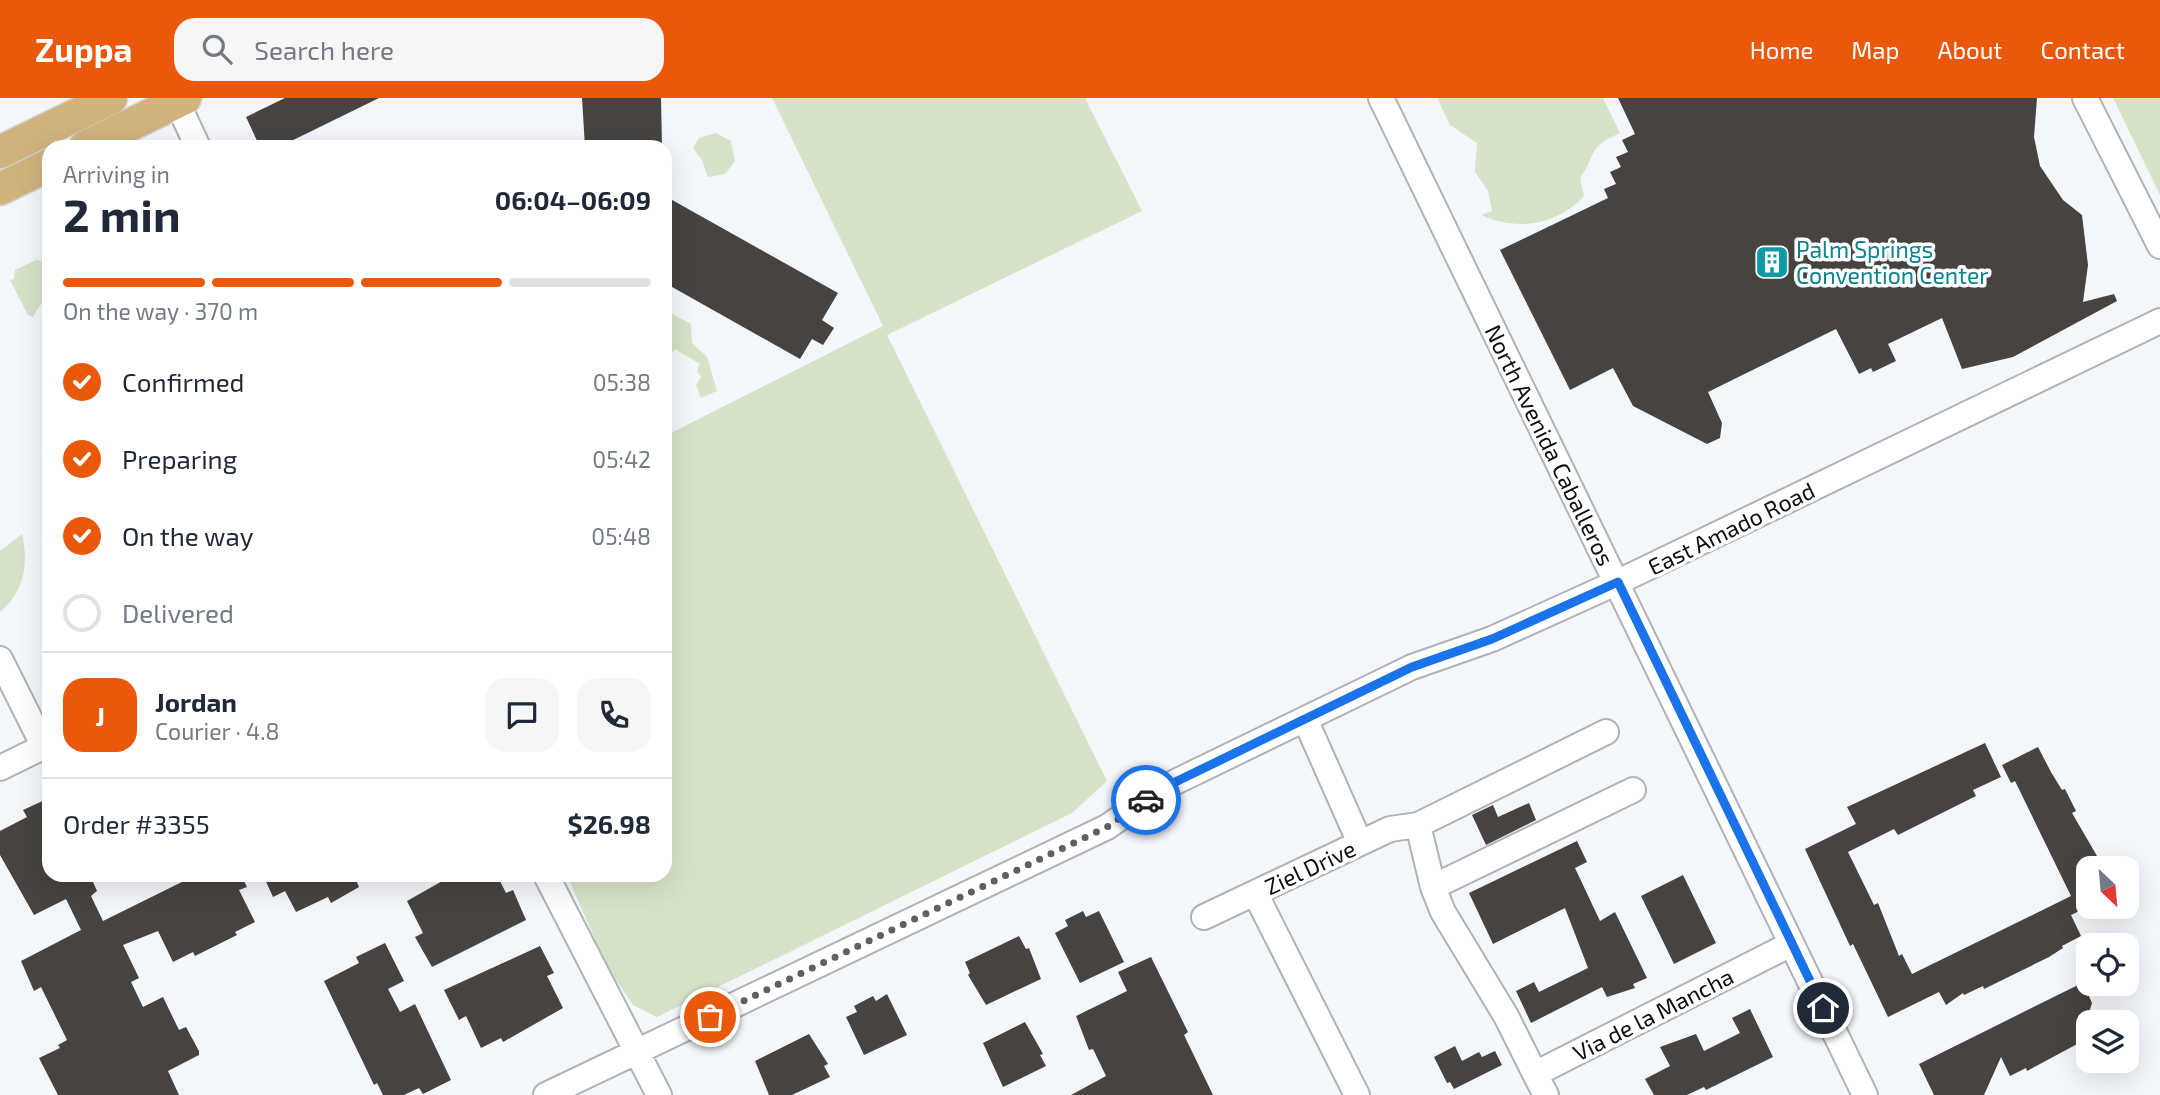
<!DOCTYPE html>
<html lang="en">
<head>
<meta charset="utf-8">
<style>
	:root { --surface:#fff; --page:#f6f6f7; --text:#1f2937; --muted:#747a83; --line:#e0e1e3; --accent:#ea580c }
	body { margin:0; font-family:"Exo 2",sans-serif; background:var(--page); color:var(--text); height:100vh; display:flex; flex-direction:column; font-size:26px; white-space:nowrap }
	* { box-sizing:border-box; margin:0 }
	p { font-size:23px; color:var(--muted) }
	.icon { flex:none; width:38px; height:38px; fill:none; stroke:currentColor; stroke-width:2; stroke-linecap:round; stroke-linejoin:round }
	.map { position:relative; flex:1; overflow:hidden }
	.side { position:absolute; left:42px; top:42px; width:630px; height:742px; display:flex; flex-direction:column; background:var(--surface); border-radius:21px; box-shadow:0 7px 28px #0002 }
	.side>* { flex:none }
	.needle { width:46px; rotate:154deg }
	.controls { position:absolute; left:2076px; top:758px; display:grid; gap:14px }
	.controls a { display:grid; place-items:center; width:63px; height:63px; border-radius:14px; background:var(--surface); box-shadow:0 7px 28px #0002; font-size:35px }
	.pin { position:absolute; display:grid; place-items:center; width:60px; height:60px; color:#fff; margin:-30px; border:4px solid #fff; border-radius:50%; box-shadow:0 2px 7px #0007 }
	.courier { position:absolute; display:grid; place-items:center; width:70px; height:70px; margin:-35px; border:5px solid #1a73e8; border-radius:50%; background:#fff; color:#222; box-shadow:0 2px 9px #0007 }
	.summary em { font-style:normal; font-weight:700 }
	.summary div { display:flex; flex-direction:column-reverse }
	.summary { display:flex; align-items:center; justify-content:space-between; height:119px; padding:0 21px }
	h1 { font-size:46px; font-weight:700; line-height:52px }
	.bar { display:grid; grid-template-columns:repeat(4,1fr); gap:10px 7px; align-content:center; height:84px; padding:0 21px }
	.bar i { height:9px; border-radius:5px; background:var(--line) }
	.bar .active { background:var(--accent) }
	.bar p { grid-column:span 4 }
	.line { display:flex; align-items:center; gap:18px; padding:0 21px; border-top:2px solid var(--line) }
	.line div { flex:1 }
	.round { display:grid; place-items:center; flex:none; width:74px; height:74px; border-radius:21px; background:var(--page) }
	ol { padding:0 21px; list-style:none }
	li { display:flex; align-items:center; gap:21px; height:77px }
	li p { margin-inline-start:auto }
	li .icon { padding:7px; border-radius:50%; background:var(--accent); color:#fff; stroke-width:4 }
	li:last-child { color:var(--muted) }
	li i { width:38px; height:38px; border:4px solid var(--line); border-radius:50% }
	header { display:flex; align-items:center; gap:42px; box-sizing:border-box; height:98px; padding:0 35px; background:var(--accent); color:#fff }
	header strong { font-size:33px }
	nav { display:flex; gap:38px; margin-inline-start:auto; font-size:24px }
	.search { width:490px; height:63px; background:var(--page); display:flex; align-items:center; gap:18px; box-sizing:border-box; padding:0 24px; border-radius:21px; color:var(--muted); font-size:26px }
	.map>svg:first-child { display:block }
	.green { fill:#d6e3c9 }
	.building { fill:#464340 }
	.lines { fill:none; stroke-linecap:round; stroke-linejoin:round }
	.minor-casing { stroke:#b0b2b6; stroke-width:28 }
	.major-casing { stroke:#d3d3d4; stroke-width:35 }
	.minor { stroke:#fff; stroke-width:24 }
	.major { stroke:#d0b37d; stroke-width:32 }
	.done { stroke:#5d5f61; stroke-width:7; stroke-dasharray:0 12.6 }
	.route { stroke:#1a73e8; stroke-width:9 }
	.labels { text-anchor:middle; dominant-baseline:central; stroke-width:7; stroke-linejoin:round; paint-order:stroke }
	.culture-label { font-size:23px; fill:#0d838f; stroke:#fff; text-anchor:start }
	.street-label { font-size:23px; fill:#0c0d0f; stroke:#fff }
</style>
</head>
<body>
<header>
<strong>Zuppa</strong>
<div class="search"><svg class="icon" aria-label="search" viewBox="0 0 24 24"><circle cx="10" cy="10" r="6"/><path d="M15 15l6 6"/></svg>Search here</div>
<nav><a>Home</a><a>Map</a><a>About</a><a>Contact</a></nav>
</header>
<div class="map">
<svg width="2160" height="997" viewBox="0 0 2160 997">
	<rect width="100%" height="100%" fill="#f3f6fa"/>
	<path class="green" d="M772 0H1085L1142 113 887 237 1107 683 1072 715 657 919 633 907 607 869 567 777H665V338L883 228Z
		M1437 0H1603L1620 35C1586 50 1598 55 1580 80L1584 98C1557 128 1517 133 1481 117L1492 113 1488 93 1475 74 1477 45 1450 27Z
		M2113 0H2160V97Z
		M716 35 731 43 735 63 725 76 708 79 702 62 693 50 699 40Z
		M36 162 49 164V203L40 207 33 219 28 217 10 182 14 181 15 172Z
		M672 216 691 226 692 245 707 259 717 293 701 300 696 287 701 279 697 273 700 266 675 251 670 257 665 254V217Z
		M22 436C29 466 24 494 0 514V453Z"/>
	<path class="building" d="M285 0H379L279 49H260L246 19Z
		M582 0H661L662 49H585Z
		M1618 0H2037L2034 39 2040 68 2063 102 2082 117 2088 167 2083 204 2114 196 2117 203 2013 259 1962 271 1942 220 1888 246 1896 263 1873 274 1871 270 1859 276 1836 231 1708 294 1722 325 1720 340 1707 346 1633 308 1613 270 1570 292 1500 152 1608 100 1604 91 1616 86 1610 74 1621 69 1616 59 1628 54 1622 42 1635 36Z
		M665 98 838 195 822 222 834 230 823 247 812 241 800 261 665 185Z
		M1985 645 2001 679 1973 692 1976 698 1898 737 1894 731 1848 754 1874 807 1878 805 1899 858 1902 856 1912 876 2071 798 2015 683 2011 685 2002 667 2038 649 2051 674 2062 692 2065 691 2076 713 2072 715 2104 770H2088V809L2071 817 2081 838 2062 848 2063 850 2049 859 1984 891 1983 888 1964 897 1963 895 1946 907 1939 894 1888 919 1853 846 1850 848 1805 751 1856 726 1847 709Z
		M49 700V777H90L97 793 91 798 103 823 196 777H241L247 789 239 792 255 824 235 834 237 837 195 858 193 854 173 864 158 833 123 847 139 880 131 884 143 909 163 899 179 932 186 929 199 953V957L168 973 179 997H58L39 960 60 950 58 947 67 942 41 889 34 893 21 863 81 832 66 801 34 817 0 757V733L27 719 23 712Z
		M1529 705 1536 722 1486 747 1472 717 1493 707 1498 719Z
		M1577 743 1587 764 1575 770 1600 823 1615 814 1647 880 1633 886 1635 890 1607 899 1602 889 1531 925 1516 893 1534 884 1539 894 1588 870 1565 810 1493 846 1469 795Z
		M263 777H354L359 789 331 805 328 799 296 814 285 793 273 799Z
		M453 777H497L506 795 513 792 526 822 432 869 415 839 423 835 407 803Z
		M1683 777 1716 845 1674 866 1641 798Z
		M1083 813 1086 819 1099 813 1124 864 1080 885 1055 835 1068 828 1065 822Z
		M1019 838 1026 851 1029 850 1041 881 986 907 968 877 970 875 965 864Z
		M385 845 404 883 388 891 400 914 415 906 451 982 423 996 419 990 404 997H383L377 985 374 987 324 883 359 865 356 859Z
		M540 848 554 875 547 878 563 910 503 944 501 940 481 950 466 918 459 922 444 892Z
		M1151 859 1188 934 1184 937 1213 997H1071L1106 978 1093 951 1089 952 1076 918 1127 893 1118 874Z
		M2080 886 2084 887 2092 905 2088 918 2091 924 2080 934 2081 944 2027 973 2026 970 2010 978 2001 959 1984 997H1934L1919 966Z
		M887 896 907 937 864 957 846 919 857 914 854 908 873 898 876 903Z
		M1750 911 1773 959 1706 992 1704 989 1687 997H1654L1645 981 1670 968 1660 949 1696 936 1704 953 1740 935 1732 920Z
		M1025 924 1043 956 1040 957 1046 968 1003 989 983 945Z
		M809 936 828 966 824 968 830 979 792 997H769L755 963Z
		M1455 948 1462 963 1479 954 1482 959 1495 953 1502 967 1454 991 1450 984 1447 985 1434 959Z"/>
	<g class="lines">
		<g class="minor-casing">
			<path id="minor" d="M175 0 198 49
				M1381 0 1865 997
				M2085 0 2160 148
				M0 561 44 649
				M1305 621 1360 745
				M0 670 49 646
				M546 777 659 997
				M1433 789 1633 692
				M1255 795 1357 997
				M1204 819 1390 731 1418 727
				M1535 976 1506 918 1443 814 1433 789 1418 727 1606 634
				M546 997 1107 729 1163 690 1412 569 1492 541 1618 484 2160 223
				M1546 997 1535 976 1791 846"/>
		</g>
		<g class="major-casing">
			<path id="major" d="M85 49 185 0
				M0 54 111 0
				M0 91 49 67"/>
		</g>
		<use href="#minor" class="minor"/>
		<use href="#major" class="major"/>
	</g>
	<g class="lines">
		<path class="done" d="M710 919 1107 729 1146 702"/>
		<path class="route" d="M1146 702 1163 690 1412 569 1492 541 1618 484 1823 910"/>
	</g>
	<defs>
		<g id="building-square" transform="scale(1.75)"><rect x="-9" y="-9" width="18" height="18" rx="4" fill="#0f9aa8" stroke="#fff"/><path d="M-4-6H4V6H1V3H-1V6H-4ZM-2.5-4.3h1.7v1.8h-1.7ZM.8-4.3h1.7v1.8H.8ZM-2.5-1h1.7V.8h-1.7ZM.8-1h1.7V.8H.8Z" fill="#fff"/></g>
	</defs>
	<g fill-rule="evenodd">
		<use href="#building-square" x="1772" y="164"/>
	</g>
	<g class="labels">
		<g class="culture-label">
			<text x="1796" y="151">Palm Springs<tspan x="1796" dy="26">Convention Center</tspan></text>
		</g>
		<g class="street-label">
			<text transform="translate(1550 347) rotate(64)">North Avenida Caballeros</text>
			<text transform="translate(1731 430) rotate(-26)">East Amado Road</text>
			<text transform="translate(1310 769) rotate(-25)">Ziel Drive</text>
			<text transform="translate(1653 916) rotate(-27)">Via de la Mancha</text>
		</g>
	</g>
</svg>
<div class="controls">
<a><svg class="needle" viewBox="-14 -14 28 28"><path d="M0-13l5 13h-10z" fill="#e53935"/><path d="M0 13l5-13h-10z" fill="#747a83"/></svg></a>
<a><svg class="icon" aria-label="locate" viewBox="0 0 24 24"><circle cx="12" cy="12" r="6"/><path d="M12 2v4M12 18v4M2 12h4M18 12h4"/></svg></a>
<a><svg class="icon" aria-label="layers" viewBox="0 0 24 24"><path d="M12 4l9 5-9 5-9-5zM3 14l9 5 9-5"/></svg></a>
</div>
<div class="pin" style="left:710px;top:919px;background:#ea580c"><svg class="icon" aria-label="bag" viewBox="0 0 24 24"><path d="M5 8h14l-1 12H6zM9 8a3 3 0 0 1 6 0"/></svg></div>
<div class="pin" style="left:1823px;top:910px;background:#1f2937"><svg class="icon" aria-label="home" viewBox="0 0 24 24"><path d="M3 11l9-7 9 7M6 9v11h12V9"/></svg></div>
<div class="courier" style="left:1146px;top:702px"><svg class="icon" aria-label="car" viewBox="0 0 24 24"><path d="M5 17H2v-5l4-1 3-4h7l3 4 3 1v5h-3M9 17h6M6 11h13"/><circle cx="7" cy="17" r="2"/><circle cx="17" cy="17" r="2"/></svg></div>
<section class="side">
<div class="summary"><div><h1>2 min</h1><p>Arriving in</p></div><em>06:04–06:09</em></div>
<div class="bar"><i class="active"></i><i class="active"></i><i class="active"></i><i></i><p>On the way · 370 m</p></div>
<ol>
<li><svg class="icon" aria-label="check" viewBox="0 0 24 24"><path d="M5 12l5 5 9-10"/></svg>Confirmed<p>05:38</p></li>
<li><svg class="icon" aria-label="check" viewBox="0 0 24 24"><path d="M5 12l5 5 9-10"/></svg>Preparing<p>05:42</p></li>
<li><svg class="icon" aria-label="check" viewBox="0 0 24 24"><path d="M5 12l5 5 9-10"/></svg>On the way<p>05:48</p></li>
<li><i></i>Delivered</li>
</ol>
<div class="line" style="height:126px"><b class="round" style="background:var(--accent);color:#fff">J</b><div><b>Jordan</b><p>Courier · 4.8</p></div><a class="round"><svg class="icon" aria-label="chat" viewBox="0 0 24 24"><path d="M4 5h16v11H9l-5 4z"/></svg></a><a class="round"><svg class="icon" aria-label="phone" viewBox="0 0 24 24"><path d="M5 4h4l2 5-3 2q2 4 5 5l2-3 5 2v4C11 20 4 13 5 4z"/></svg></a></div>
<div class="line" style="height:91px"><div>Order #3355</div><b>$26.98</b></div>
</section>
</div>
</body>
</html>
